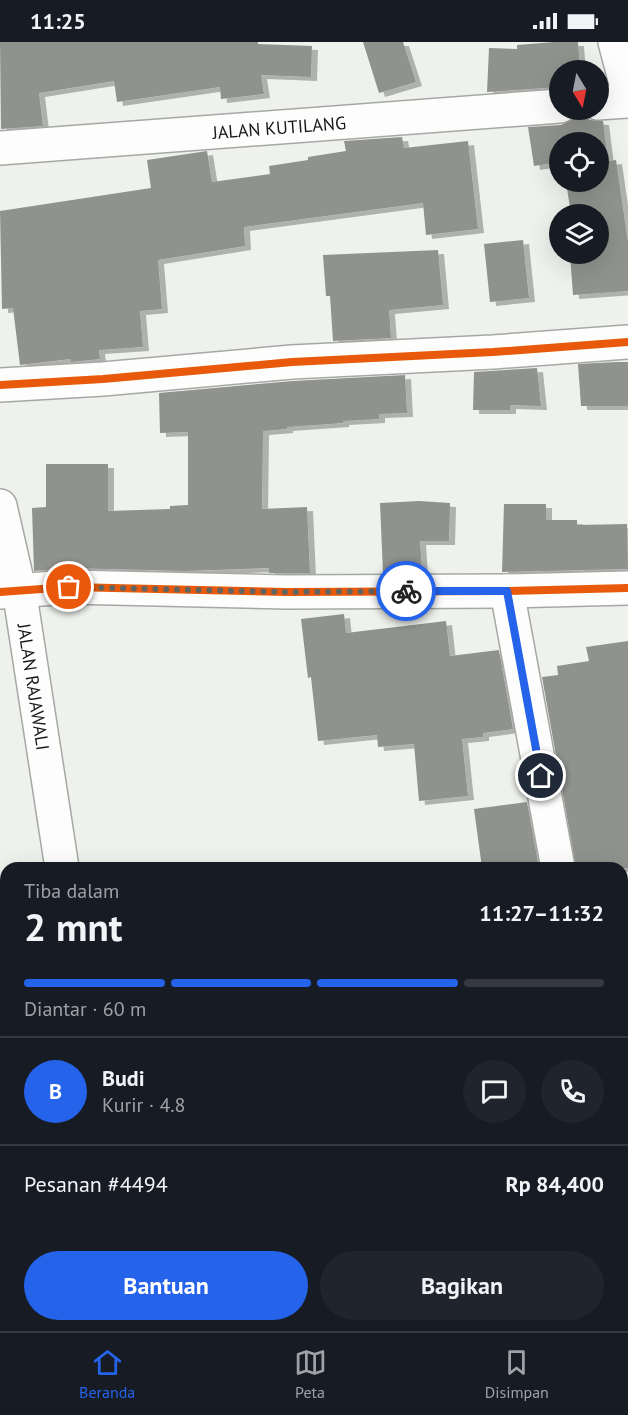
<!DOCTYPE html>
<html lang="id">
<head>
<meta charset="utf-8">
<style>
	:root { --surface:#171b24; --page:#20242c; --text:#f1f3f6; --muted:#9ea1a6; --line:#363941; --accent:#2563eb }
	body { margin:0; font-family:"PT Sans",sans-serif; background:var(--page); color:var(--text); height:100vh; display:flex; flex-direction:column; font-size:22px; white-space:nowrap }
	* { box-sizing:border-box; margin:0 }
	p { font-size:20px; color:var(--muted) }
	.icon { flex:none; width:33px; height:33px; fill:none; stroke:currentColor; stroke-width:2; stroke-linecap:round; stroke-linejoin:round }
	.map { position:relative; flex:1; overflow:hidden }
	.panel { position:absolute; left:0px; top:820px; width:628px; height:470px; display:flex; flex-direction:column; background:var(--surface); border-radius:18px 18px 0 0; box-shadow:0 6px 24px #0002 }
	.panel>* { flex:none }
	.needle { width:39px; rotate:170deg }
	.controls { position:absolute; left:549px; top:18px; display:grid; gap:12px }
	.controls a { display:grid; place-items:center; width:60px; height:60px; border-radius:50%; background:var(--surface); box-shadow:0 6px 24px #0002; font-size:30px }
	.pin { position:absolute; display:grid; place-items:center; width:51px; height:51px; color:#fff; margin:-26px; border:3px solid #fff; border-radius:50%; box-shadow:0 2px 6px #0007 }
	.courier { position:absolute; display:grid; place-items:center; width:60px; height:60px; margin:-30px; border:4px solid #2563eb; border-radius:50%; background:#fff; color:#222; box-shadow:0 2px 8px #0007 }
	.overview em { font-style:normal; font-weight:800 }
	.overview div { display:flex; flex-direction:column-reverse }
	.overview { display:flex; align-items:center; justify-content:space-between; height:102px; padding:0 24px }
	h1 { font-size:39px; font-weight:800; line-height:45px }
	.bar { display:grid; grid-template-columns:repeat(4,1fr); gap:9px 6px; align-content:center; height:72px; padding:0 24px }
	.bar i { height:8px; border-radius:4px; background:var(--line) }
	.bar .on { background:var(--accent) }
	.bar p { grid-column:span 4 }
	.line { display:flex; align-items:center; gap:15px; padding:0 24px; border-top:2px solid var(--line) }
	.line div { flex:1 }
	.round { display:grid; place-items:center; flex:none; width:63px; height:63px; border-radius:32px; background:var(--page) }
	.primary-button { display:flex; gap:12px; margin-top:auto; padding:12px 24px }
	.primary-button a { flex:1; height:69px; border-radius:36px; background:var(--accent); color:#fff; font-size:24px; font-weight:800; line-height:69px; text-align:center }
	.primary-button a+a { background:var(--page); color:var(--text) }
	.status { display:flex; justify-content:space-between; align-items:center; height:42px; padding:0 30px; background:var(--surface); direction:ltr }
	.status svg { height:16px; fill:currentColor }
	.tab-bar { display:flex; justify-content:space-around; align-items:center; height:84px; border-top:2px solid var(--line); background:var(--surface); font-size:16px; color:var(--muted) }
	.tab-bar a { display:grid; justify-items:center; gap:3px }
	.tab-bar .on { color:var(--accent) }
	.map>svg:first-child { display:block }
	.building { fill:#90928e; filter:url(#shadow) }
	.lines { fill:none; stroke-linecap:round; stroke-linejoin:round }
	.minor-casing { stroke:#a6a8a4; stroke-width:36 }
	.minor { stroke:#fcfdfc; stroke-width:33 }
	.cycleway-casing { stroke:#fdfffb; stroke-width:11 }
	.cycleway { stroke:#e8590c; stroke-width:8 }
	.done { stroke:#626460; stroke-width:6; stroke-dasharray:0 10.8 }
	.route { stroke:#2563eb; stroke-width:8 }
	.labels { text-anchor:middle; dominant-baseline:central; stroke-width:6; stroke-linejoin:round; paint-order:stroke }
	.street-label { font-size:18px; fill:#171815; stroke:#fdfffb }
</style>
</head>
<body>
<div class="status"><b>11:25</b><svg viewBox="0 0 49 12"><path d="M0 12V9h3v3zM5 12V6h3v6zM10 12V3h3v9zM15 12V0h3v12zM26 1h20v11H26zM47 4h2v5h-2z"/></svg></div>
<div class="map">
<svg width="628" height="1289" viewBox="0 0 628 1289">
	<defs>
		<filter id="shadow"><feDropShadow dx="6" dy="4" stdDeviation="0" flood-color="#0004"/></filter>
	</defs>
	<rect width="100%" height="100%" fill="#eef1ec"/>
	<path class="building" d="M0 0H258V2L312 4 311 35 261 33 264 52 221 57 220 45 117 60 114 39 39 51 43 84 1 87Z
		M363 0H403L416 40 379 51Z
		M554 0H578L580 28H560V45L487 50 489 6 517 7V3Z
		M586 75 590 78 603 79 608 119 616 118 628 200V249L573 253 570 212H598V172H571L566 140H598V100H560V120L534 124 528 85 561 83 573 77Z
		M402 95 404 106 468 99 478 187 426 193 423 161 244 185 245 204 158 218 162 267 140 269 143 305 99 308 100 317 71 320 70 317 20 323 13 266 2 267 0 169 151 146 147 118 207 109 212 140 270 132 269 124 308 118V115L346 109 344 99Z
		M523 198 529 256 490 260 484 202Z
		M438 208 443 263 389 268 391 296 333 299 330 254H326L323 213Z
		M617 320H628V364H581L578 322Z
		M537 326 541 364 510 363V368H473L474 330Z
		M405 333 407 371 379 372V377L343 379V381L287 385V387L263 389 262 467 307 465 310 531H269V526L185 529 69 526 34 529 32 466 46 465V422H108V469L170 467V464L188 463V390L160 391 159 351 293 339Z
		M419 459 450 461 449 499H420L422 529 383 531 380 461Z
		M504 462H546V478H577V483L627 482 628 527 502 530Z
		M344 572 346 591 446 579 450 614 499 608 513 687 483 691V695L462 697 468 754 419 759 414 702 378 705 377 693 318 699 311 635 308 636 301 577Z
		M628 599V826H576L542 635 558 633 557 624 589 619 586 605Z
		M527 760 539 826H482L474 767Z"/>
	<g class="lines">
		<g class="minor-casing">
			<g id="minor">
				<path d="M615 0 628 49"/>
				<path d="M598 61 628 59"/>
				<path id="s1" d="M0 106 560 64"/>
				<path d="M0 343 103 337 292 320 493 310 628 300"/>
				<path id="s2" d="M0 464 19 547 62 826"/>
				<path d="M507 549 558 826"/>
				<path d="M0 550 69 545 286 550 507 549 628 546"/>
				<path d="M622 1085H628"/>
				<path d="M0 1234 6 1233"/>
				<path d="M54 1284V1289"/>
			</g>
		</g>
		<use href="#minor" class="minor"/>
		<g class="cycleway-casing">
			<path id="cycleway" d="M0 343 103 337 292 320 493 310 628 300
				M0 550 69 545 286 550 507 549 628 546"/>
		</g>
		<use href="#cycleway" class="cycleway"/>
	</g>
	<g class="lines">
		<path class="done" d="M69 545 286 550 406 549"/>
		<path class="route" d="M406 549H507L541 734"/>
	</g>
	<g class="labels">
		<g class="street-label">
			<text stroke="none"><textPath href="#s1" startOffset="280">JALAN KUTILANG</textPath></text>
			<text stroke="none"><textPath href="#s2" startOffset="184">JALAN RAJAWALI</textPath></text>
		</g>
	</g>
</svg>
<div class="controls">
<a><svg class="needle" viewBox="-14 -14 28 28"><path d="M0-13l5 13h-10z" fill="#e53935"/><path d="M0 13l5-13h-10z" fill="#9ea1a6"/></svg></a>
<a><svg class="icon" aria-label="locate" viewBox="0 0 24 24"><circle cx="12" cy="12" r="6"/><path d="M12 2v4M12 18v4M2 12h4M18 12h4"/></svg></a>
<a><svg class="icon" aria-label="layers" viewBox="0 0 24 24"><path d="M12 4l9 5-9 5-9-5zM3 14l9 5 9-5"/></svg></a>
</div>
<div class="pin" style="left:69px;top:545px;background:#ea580c"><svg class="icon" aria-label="bag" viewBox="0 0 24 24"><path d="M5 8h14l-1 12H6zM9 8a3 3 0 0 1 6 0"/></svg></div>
<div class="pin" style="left:541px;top:734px;background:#1f2937"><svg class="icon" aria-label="home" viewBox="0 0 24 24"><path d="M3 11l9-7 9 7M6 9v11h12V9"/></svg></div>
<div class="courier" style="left:406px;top:549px"><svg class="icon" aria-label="bike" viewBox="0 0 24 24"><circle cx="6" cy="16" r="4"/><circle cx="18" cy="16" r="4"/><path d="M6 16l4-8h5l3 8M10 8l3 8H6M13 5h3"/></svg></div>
<section class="panel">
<div class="overview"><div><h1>2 mnt</h1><p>Tiba dalam</p></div><em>11:27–11:32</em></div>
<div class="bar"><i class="on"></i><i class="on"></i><i class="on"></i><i></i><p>Diantar · 60 m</p></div>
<div class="line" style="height:108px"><b class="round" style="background:var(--accent);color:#fff">B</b><div><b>Budi</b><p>Kurir · 4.8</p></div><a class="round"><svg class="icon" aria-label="chat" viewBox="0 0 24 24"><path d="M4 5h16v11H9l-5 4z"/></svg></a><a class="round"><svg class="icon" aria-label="phone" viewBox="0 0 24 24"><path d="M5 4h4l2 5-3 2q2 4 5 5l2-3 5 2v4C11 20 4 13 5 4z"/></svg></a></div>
<div class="line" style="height:78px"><div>Pesanan #4494</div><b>Rp 84,400</b></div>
<div class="primary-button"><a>Bantuan</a><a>Bagikan</a></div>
</section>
</div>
<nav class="tab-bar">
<a class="on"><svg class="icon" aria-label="home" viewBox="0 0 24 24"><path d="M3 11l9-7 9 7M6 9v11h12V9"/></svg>Beranda</a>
<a><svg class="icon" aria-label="map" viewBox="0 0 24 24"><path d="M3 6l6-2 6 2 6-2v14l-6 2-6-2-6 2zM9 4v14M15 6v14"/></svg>Peta</a>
<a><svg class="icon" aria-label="saved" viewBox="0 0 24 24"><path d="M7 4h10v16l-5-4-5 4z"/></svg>Disimpan</a>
</nav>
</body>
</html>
